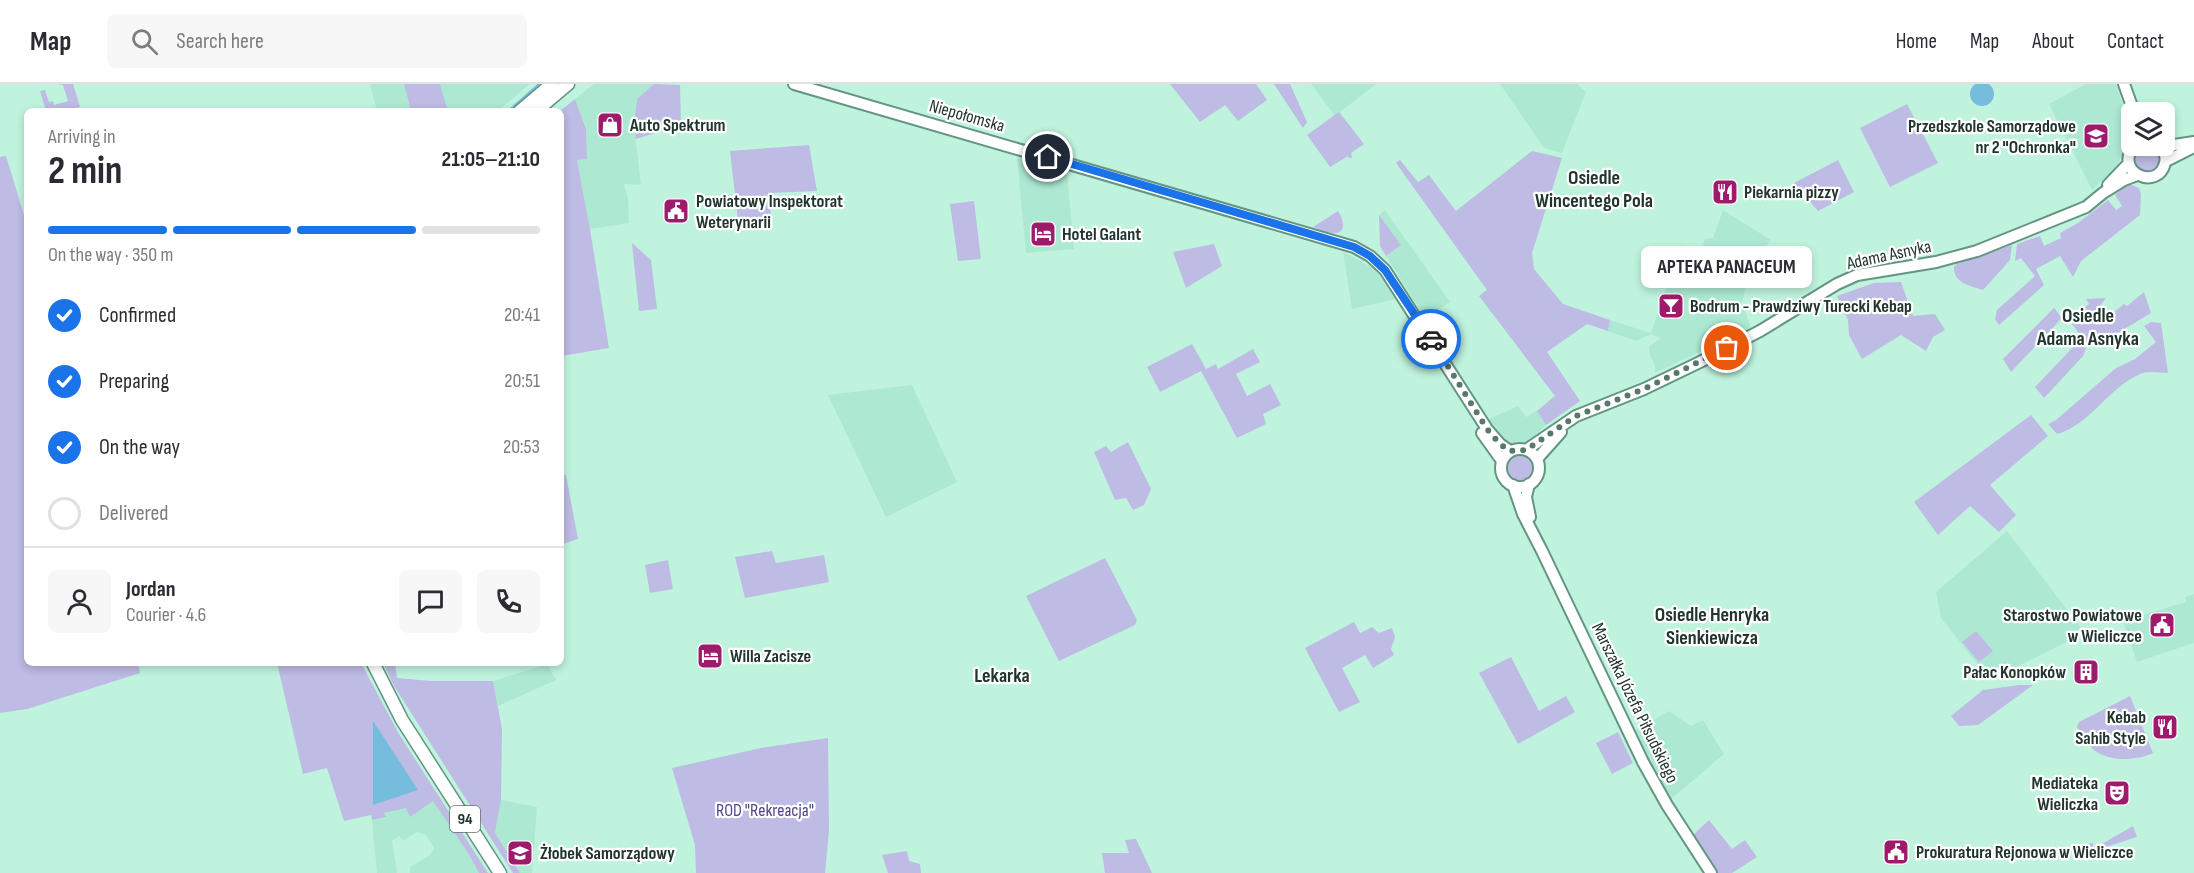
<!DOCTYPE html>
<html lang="en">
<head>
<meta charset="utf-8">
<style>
	:root { --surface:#fff; --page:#f7f7f7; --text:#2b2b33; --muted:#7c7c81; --line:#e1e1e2; --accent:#1a73e8 }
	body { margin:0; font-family:"Sofia Sans Condensed",sans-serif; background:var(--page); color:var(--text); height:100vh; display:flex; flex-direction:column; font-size:22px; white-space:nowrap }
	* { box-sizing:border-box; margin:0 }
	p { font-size:20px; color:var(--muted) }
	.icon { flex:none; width:33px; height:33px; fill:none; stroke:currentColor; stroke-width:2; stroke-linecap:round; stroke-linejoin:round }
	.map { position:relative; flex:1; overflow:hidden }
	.side { position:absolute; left:24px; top:24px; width:540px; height:558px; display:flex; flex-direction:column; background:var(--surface); border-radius:9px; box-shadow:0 3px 9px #0003 }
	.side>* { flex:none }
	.buttons { position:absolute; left:2121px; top:18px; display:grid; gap:12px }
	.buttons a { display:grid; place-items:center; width:54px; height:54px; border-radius:9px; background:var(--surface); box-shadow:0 3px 9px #0003; font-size:30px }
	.pin { position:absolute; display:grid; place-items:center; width:51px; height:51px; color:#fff; margin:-26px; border:3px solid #fff; border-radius:50%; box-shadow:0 2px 6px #0007 }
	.courier { position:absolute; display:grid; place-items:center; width:60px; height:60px; margin:-30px; border:4px solid #1a73e8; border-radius:50%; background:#fff; color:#222; box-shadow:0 2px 8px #0007 }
	.bubble { position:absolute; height:42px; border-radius:9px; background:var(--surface); box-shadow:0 3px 9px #0003; font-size:20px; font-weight:700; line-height:42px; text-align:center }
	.head em { font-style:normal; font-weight:700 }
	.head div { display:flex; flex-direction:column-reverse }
	.head { display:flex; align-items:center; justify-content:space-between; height:102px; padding:0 24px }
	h1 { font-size:39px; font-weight:700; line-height:45px }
	.bar { display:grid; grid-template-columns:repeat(4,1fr); gap:9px 6px; align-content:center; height:72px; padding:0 24px }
	.bar i { height:8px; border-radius:4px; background:var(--line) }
	.bar .active { background:var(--accent) }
	.bar p { grid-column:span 4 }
	.line { display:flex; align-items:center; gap:15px; padding:0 24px; border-top:2px solid var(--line) }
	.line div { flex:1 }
	.round { display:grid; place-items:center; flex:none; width:63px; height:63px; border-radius:9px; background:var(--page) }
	ol { padding:0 24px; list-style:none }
	li { display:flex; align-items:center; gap:18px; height:66px }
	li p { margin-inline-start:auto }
	li .icon { padding:6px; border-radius:50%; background:var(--accent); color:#fff; stroke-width:4 }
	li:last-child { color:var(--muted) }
	li i { width:33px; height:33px; border:3px solid var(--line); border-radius:50% }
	header { display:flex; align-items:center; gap:36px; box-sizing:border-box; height:84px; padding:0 30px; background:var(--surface); border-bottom:2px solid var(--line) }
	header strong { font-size:28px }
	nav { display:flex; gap:33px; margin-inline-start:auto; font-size:21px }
	.search { width:420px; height:54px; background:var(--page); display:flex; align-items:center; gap:15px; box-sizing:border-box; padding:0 21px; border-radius:9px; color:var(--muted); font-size:22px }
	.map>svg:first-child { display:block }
	.built { fill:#ade9d2 }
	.green { fill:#bebbe4 }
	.water { fill:#75bcdd }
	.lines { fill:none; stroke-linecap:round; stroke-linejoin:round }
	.stream { stroke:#75bcdd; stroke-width:2 }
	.secondary-casing { stroke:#649583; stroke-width:14 }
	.primary-casing { stroke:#649583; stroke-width:15 }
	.secondary { stroke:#fff; stroke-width:10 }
	.primary { stroke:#fff; stroke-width:12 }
	.done { stroke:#58786b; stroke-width:6; stroke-dasharray:0 10.8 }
	.route { stroke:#1a73e8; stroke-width:8 }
	.labels { text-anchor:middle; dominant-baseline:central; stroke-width:4.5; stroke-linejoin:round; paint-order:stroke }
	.shield { fill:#fff; stroke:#64726c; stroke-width:1.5 }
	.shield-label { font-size:16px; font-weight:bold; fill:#21352d }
	.street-label { font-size:18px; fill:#21352d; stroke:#fff }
	.poi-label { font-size:18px; font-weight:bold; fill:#21352d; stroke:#fff; text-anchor:start }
	.park-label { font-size:18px; fill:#51458d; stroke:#fff }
	.neighbourhood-label { font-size:20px; font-weight:bold; fill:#21352d; stroke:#fff }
</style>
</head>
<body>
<header>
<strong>Map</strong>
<div class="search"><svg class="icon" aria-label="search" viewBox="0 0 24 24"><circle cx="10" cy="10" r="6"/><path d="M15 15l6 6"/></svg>Search here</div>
<nav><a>Home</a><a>Map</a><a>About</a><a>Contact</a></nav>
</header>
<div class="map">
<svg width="2194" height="789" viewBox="0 0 2194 789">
	<rect width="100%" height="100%" fill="#bff3de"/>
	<path class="built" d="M370 0H404L411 27H377Z
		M440 0H530L498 27H448Z
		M594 0H654L637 15 634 41 641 101 624 100 628 115 629 139 590 145 577 76 587 75 586 45 575 15Z
		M1311 0H1376L1335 32Z
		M1500 0H1577L1586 8 1562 69 1544 64Z
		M2086 0H2116L2131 48 2126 56 2118 82 2092 106 2049 20Z
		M1017 74 1067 89 1074 165 1026 169Z
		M1385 126 1450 218 1425 234 1386 172 1401 161 1379 131Z
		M1723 126 1771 156 1751 182 1742 219 1751 243 1655 289V281L1650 272 1649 262 1661 255 1651 250 1636 257 1608 247 1610 236 1651 249 1681 161 1701 168 1705 155 1713 154Z
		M1343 168 1375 185 1395 215 1352 225Z
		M912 301 957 398 886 433 828 311Z
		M1518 322 1526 333 1537 327 1546 341 1528 358 1511 360 1498 351 1489 335Z
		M2007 447 2085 549 1990 596 1941 534 1936 508Z
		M2194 510V559L2137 578 2123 537 2186 518 2185 513Z
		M547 580 556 596 498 622 493 597Z
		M1669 627 1691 642 1703 636 1724 670 1669 717 1634 647Z
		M501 716 537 723 532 789H520L495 749Z
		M433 717 468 769 479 789H410V783L430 771 434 764 426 751 417 748 403 757 399 752 392 757 397 789H377L372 736 386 734 384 729 407 723 410 732Z"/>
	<path class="green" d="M59 0H73L80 23 67 27H46L40 7 45 6 49 18 53 17 54 21 68 17 63 1Z
		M404 0H440L448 27H411Z
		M654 0 680 1 681 41 636 55 634 41 637 15Z
		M1170 0H1256L1267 16 1238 37 1225 21 1200 38Z
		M1274 0H1290L1307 38 1303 44Z
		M575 15 586 45 587 75 577 76 590 145 609 264 561 272 560 27Z
		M1907 20 1938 79 1890 103 1860 44Z
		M1339 28 1364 60 1351 69 1352 74H1349L1348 72 1330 83 1307 51Z
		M809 61 817 107 768 109 772 140 739 145 730 67Z
		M2134 75a13 13 0 1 1 26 0a13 13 0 1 1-26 0Z
		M1532 67 1562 74 1532 169 1534 185 1563 220 1610 236 1608 247 1587 240 1547 268 1580 317 1546 341 1537 327 1555 312 1479 212 1487 206 1396 79 1400 76 1418 98 1429 91 1456 127Z
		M6 72 27 141V579H138L140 589 27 625 0 629V73Z
		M1838 76 1854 108 1818 127 1794 99Z
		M2129 100 2139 104 2141 110 2140 131 2081 177 2073 193 2060 172 2036 185 2044 201 1999 241 1995 235 1997 226 2035 192 2021 174 2015 177 2017 160 2040 152 2044 162 2061 154 2060 149 2078 139 2108 116 2116 126 2122 122 2115 111Z
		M974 117 981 175 958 177 950 120Z
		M1338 127C1343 134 1348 150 1333 149 1327 149 1319 145 1313 143Z
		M1379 131 1401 161 1386 172 1380 162Z
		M632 159 651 176 657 225 639 227Z
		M1214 160 1222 182 1186 204 1173 168Z
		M2012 161 2010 176 1983 206C1970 202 1953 199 1954 183L1957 180Z
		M1901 198 1913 232 1935 230 1945 246 1933 253 1926 267 1901 251 1862 275 1849 251 1848 236 1837 212 1874 199Z
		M2144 208 2151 229 2096 262 2086 259 2072 240 2074 233 2078 238 2080 237 2075 231 2089 220 2086 215 2106 214 2099 223 2110 236 2109 232 2124 220 2127 222Z
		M2054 224 2062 234 2011 288 2003 275Z
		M2151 238 2161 239 2168 289C2159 289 2147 287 2140 290 2108 304 2090 341 2057 350L2048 340 2056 336 2116 284 2135 275 2156 258 2144 242Z
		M2077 259 2086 264 2083 272 2044 314 2035 303Z
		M1192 260 1206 285 1216 280 1218 285 1253 265 1260 278 1236 290 1247 312 1270 300 1281 321 1263 330 1266 340 1237 354 1201 287 1160 308 1147 283Z
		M2031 331 2048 352 1990 401 2016 431 1999 448 1970 422 1938 451 1914 418Z
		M1128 358 1151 405 1144 421 1133 426 1126 414 1115 416 1094 368 1106 362 1111 368Z
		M1508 384a12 12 0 1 1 24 0a12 12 0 1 1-24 0Z
		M566 391 578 455 563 460 561 449V392Z
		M772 467 776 479 824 471 829 498 745 514 735 473Z
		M1105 474 1137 536 1135 541 1059 577 1026 512Z
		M668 476 673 505 650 509 645 481Z
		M1354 538 1360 549 1372 543 1379 549 1392 544 1395 553 1391 565 1394 571 1373 584 1365 571 1342 584 1360 618 1339 628 1305 564Z
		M1976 547 1993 567 1979 578 1962 558Z
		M1511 573 1539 627 1566 612 1575 628 1518 660 1479 589Z
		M277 579H361L399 650 488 789H479L468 769 433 717 410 733 406 724 384 729 386 733 372 736 371 731 344 737 327 684 303 690Z
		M383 579H395L397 594 431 597H493L502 645 501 716 495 749 520 789H513L394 602Z
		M2019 601H2033L1978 641 1959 642 1951 632 1983 606Z
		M2130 612 2153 669C2137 677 2108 678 2094 666 2087 660 2082 651 2077 643L2079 638Z
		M1618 648 1633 679 1612 690 1596 659Z
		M828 654 829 746 825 789H696L695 761 672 684 761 664Z
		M1709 736 1732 765 1745 756 1757 773 1732 789H1717L1692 752Z
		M2133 742 2137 753 2093 767 2092 775 2087 772 2085 765 2087 760 2093 759V765Z
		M1136 755 1152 789H1105L1102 769H1129L1125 756Z
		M907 767 909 777 920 780 921 789H888L882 771Z"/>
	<path class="water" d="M1970 10a12 12 0 1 1 24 0a12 12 0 1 1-24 0Z
		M373 637 418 706 373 721Z"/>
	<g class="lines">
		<path class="stream" d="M508 27 539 0"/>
		<g class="secondary-casing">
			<path id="secondary" d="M794 0 1354 163 1370 172 1385 186 1487 345 1500 360 1510 367
				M2124 0 2134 28
				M2134 62C2113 88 2158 108 2165 79 2167 72 2164 67 2160 62
				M2161 63 2194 58
				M2166 77 2194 63
				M2108 101 2129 79
				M1482 349 1502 377
				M1501 384a19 19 0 1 1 38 0a19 19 0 1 1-38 0Z
				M1526 366 1576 332 1644 305 1700 278 1760 247 1837 200 1857 191 1936 178 1977 167 2086 123 2103 109 2124 96 2137 91
				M1537 375 1561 348
				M1529 400 1526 413 1530 433
				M1513 401 1523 430 1542 467 1643 678 1667 721 1711 789"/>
		</g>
		<g class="primary-casing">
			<path id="primary" d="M520 27 552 0
				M536 27 568 0
				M373 579 402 636 500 789"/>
		</g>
		<use href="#secondary" class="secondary"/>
		<use href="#primary" class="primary"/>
	</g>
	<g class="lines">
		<path class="done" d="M1431 255 1487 345 1500 360 1510 367 1526 366 1576 332 1644 305 1727 264"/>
		<path class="route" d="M1048 73 1354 163 1370 172 1385 186 1431 255"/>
	</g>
	<defs>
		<g id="shop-square" transform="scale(1.35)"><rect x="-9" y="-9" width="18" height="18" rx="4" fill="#9e1b6c" stroke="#fff"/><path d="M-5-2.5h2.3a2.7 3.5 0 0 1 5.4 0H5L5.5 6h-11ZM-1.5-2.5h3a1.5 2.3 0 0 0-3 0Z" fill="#fff"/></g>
		<g id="school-square" transform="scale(1.35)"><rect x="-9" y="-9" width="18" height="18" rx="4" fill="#9e1b6c" stroke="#fff"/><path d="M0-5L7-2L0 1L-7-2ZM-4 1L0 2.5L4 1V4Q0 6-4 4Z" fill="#fff"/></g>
		<g id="restaurant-square" transform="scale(1.35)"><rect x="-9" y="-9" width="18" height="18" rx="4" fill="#9e1b6c" stroke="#fff"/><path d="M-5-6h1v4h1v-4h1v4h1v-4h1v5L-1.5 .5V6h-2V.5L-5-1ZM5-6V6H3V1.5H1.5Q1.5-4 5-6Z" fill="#fff"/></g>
		<g id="civic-square" transform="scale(1.35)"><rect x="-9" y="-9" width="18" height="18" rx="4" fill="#9e1b6c" stroke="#fff"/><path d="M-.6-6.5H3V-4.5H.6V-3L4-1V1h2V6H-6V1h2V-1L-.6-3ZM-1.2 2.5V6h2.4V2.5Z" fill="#fff"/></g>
		<g id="hotel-square" transform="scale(1.35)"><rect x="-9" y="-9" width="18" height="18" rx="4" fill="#9e1b6c" stroke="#fff"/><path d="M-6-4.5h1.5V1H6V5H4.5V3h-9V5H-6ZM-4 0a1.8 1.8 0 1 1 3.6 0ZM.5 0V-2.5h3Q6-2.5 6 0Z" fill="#fff"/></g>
		<g id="bar-square" transform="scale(1.35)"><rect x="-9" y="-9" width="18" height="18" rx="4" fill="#9e1b6c" stroke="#fff"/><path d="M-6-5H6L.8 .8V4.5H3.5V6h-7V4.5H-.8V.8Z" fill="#fff"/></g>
		<g id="building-square" transform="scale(1.35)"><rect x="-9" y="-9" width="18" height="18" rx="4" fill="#9e1b6c" stroke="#fff"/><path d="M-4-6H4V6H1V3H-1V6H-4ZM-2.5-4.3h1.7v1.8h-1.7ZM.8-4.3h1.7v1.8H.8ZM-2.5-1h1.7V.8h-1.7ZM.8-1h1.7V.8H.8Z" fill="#fff"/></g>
		<g id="theatre-square" transform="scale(1.35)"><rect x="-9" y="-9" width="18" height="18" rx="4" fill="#9e1b6c" stroke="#fff"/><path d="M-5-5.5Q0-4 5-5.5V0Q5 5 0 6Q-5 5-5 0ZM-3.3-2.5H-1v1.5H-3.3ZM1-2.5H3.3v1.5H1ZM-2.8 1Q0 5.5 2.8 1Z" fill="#fff"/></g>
	</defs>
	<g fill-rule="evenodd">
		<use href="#shop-square" x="610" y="41"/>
		<use href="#school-square" x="2096" y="52"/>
		<use href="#restaurant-square" x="1725" y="108"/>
		<use href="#civic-square" x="676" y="127"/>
		<use href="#hotel-square" x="1043" y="150"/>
		<use href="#bar-square" x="1671" y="222"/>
		<use href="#civic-square" x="2162" y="541"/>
		<use href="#hotel-square" x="710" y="572"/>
		<use href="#building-square" x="2086" y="588"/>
		<use href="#restaurant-square" x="2165" y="643"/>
		<use href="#theatre-square" x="2117" y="709"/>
		<use href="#civic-square" x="1896" y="768"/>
		<use href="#school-square" x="520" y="769"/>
	</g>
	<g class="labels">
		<rect class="shield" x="450" y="722" width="30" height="26" rx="4.5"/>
		<g class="shield-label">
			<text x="465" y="735">94</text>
		</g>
		<g class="street-label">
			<text transform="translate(967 32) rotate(16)">Niepołomska</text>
			<text transform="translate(1889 171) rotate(-12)">Adama Asnyka</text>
			<text transform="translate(1635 619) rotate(64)">Marszałka Józefa Piłsudskiego</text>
		</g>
		<g class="poi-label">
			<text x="630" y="41">Auto Spektrum</text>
			<text x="2076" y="42" text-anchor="end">Przedszkole Samorządowe<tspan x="2076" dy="21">nr 2 "Ochronka"</tspan></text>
			<text x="1744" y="108">Piekarnia pizzy</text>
			<text x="696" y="117">Powiatowy Inspektorat<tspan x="696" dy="21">Weterynarii</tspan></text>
			<text x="1062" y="150">Hotel Galant</text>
			<text x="1690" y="222">Bodrum - Prawdziwy Turecki Kebap</text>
			<text x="2142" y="531" text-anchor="end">Starostwo Powiatowe<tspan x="2142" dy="21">w Wieliczce</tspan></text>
			<text x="730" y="572">Willa Zacisze</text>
			<text x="2066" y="588" text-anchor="end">Pałac Konopków</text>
			<text x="2146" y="633" text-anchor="end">Kebab<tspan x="2146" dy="21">Sahib Style</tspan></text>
			<text x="2098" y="699" text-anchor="end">Mediateka<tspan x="2098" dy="21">Wieliczka</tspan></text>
			<text x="1916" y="768">Prokuratura Rejonowa w Wieliczce</text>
			<text x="540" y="769">Żłobek Samorządowy</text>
		</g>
		<g class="park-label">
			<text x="765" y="726">ROD "Rekreacja"</text>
		</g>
		<g class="neighbourhood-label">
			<text x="1594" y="94">Osiedle<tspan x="1594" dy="23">Wincentego Pola</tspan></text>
			<text x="2088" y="232">Osiedle<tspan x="2088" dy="23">Adama Asnyka</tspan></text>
			<text x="1712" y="531">Osiedle Henryka<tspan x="1712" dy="23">Sienkiewicza</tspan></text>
			<text x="1002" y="592">Lekarka</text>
		</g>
	</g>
</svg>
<div class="buttons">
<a><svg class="icon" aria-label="layers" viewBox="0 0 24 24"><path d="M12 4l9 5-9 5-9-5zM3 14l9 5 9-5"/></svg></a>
</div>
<div class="pin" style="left:1727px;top:264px;background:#ea580c"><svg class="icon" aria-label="bag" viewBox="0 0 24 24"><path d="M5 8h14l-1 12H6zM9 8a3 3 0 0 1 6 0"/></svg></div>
<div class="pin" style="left:1048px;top:73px;background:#1f2937"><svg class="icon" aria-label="home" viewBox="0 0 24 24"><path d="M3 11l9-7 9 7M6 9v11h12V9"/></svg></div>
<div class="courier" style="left:1431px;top:255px"><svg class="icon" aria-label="car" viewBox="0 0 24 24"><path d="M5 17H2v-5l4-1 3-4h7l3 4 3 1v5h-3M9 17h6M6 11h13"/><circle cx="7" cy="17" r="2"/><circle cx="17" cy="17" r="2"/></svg></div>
<div class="bubble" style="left:1641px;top:162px;width:171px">APTEKA PANACEUM</div>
<section class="side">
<div class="head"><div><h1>2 min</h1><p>Arriving in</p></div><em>21:05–21:10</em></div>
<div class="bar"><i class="active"></i><i class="active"></i><i class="active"></i><i></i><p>On the way · 350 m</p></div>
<ol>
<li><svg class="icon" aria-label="check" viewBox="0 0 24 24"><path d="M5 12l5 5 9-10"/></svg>Confirmed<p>20:41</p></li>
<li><svg class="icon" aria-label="check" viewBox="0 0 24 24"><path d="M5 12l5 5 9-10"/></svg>Preparing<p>20:51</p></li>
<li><svg class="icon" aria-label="check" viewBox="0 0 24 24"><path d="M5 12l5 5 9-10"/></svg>On the way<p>20:53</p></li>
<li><i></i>Delivered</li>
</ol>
<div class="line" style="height:108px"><a class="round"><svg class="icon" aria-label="person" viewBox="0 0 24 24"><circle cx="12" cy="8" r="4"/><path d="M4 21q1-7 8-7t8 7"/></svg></a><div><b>Jordan</b><p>Courier · 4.6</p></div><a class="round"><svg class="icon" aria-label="chat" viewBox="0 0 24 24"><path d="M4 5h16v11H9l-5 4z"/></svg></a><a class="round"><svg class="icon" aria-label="phone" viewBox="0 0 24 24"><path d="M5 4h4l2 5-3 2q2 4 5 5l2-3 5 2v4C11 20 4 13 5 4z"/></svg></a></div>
</section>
</div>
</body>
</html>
